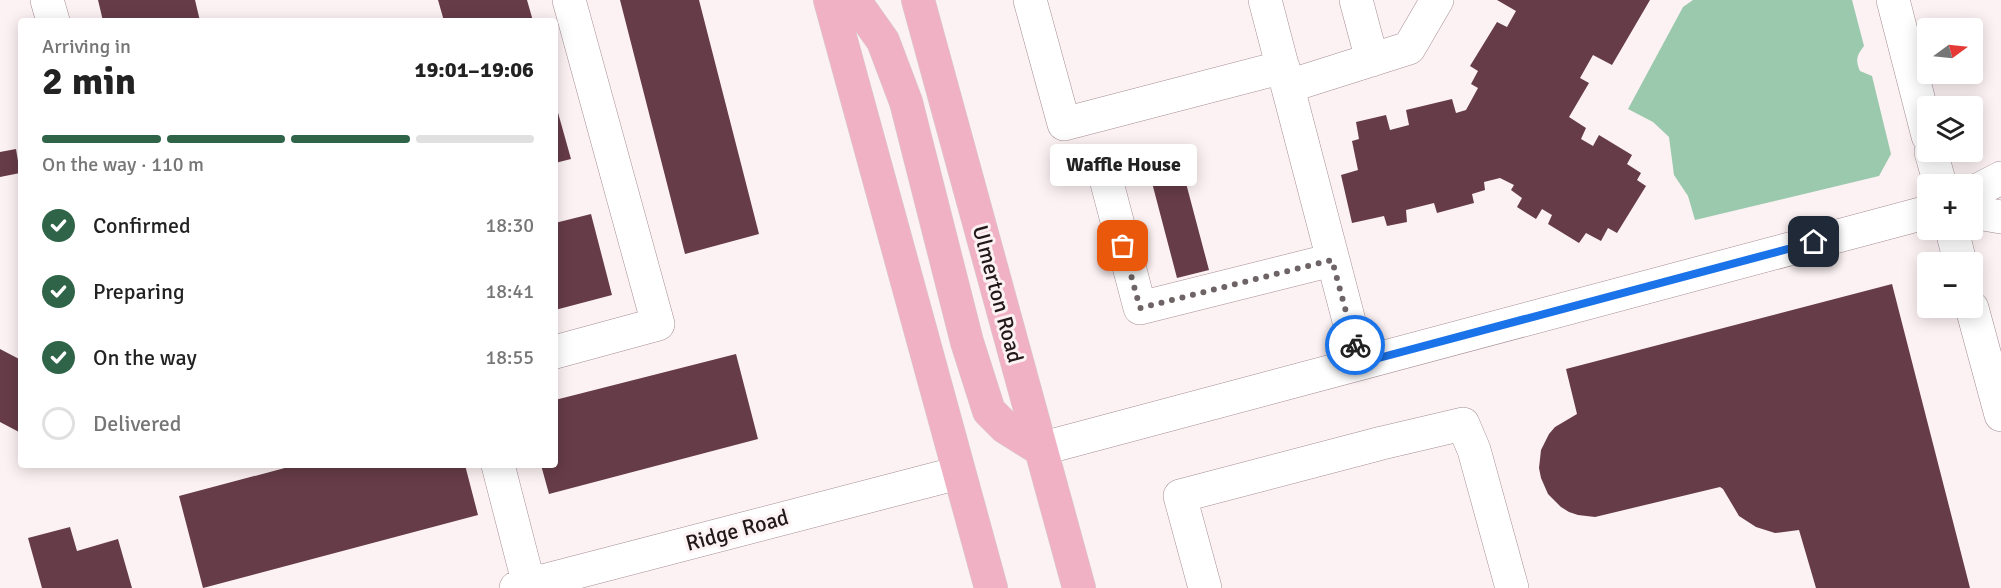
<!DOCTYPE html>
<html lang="en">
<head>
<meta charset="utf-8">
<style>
	:root { --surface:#fff; --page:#f2f2f2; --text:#222; --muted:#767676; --line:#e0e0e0; --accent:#306449 }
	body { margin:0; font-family:Signika,sans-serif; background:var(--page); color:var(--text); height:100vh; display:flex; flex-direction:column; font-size:22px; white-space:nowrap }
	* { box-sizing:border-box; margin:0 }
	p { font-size:20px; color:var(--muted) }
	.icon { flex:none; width:33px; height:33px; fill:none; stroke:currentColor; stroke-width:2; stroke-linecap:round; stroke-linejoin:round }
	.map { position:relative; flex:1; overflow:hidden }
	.panel { position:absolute; left:18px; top:18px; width:540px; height:450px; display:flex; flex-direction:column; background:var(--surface); border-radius:6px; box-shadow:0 3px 15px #0003 }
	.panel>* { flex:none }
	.needle { width:39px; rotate:75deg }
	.fabs { position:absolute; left:1917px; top:18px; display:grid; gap:12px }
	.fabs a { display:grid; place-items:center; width:66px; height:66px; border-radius:6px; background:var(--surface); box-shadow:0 3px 15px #0003; font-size:30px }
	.pin { position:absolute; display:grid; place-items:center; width:51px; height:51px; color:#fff; margin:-26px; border-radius:12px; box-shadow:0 3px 9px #0006 }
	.courier { position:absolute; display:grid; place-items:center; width:60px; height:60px; margin:-30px; border:4px solid #1a73e8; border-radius:50%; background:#fff; color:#222; box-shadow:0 2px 8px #0007 }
	.bubble { position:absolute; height:42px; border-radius:6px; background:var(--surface); box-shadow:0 3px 15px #0003; font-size:20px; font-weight:700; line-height:42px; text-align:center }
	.headline em { font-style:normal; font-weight:700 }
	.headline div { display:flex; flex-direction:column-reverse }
	.headline { display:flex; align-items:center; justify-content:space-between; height:102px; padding:0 24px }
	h1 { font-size:39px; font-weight:700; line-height:45px }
	.bar { display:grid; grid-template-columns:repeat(4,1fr); gap:9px 6px; align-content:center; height:72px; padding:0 24px }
	.bar i { height:8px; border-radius:4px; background:var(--line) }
	.bar .active { background:var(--accent) }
	.bar p { grid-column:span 4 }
	ol { padding:0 24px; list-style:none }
	li { display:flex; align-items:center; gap:18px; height:66px }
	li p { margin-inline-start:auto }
	li .icon { padding:6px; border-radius:50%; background:var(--accent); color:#fff; stroke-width:4 }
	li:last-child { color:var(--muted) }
	li i { width:33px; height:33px; border:3px solid var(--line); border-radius:50% }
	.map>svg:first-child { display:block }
	.water { fill:#9bc9ae }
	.building { fill:#663c48 }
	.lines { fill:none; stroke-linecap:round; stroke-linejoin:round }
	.minor-casing { stroke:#a68e94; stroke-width:34 }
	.major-casing { stroke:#d3d1d1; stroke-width:34 }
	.minor { stroke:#fff; stroke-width:33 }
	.major { stroke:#f1b1c5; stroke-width:33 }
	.done { stroke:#6e6466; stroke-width:6; stroke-dasharray:0 10.8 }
	.route { stroke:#1a73e8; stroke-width:8 }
	.labels { text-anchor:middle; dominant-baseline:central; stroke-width:6; stroke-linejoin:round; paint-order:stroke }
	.street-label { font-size:22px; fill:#21181a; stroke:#fcf1f3 }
</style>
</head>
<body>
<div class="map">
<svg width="2001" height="588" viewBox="0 0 2001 588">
	<rect width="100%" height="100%" fill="#fcf1f3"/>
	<path class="water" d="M1693 0H1852L1864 46C1857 55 1855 60 1860 71L1872 76 1891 154 1879 176 1695 220 1688 196 1674 175 1669 137 1653 122 1628 109 1683 7Z"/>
	<path class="building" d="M98 0H195L200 21H103Z
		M438 0H527L533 21H444Z
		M620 0H699L759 234 685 254Z
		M1497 0H1650L1612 65 1593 55 1580 78 1589 83 1569 117 1586 128 1581 139 1593 146 1599 135 1632 155 1627 164 1641 173 1637 180 1646 186 1617 233 1608 228 1601 241 1586 233 1579 243 1548 224 1552 215 1542 209 1536 219 1517 207 1522 198 1511 190 1514 185 1500 178 1484 182 1485 190 1472 194 1474 203 1437 213 1434 203 1406 210 1407 222 1387 226 1384 216 1352 223 1341 175 1358 170 1352 141 1359 139 1356 122 1386 115 1390 130 1409 125 1406 110 1452 99 1456 113 1466 110 1478 88 1471 84 1478 71 1470 66 1497 22 1507 27 1516 11Z
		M555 102 571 159 555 163Z
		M16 149 20 173 0 177V152Z
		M1182 168 1209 270 1177 278 1150 175Z
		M591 214 612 295 555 310V223Z
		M1892 284 1970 588H1816L1799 530 1775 533 1756 527 1739 516 1723 489 1720 487 1595 517 1578 515 1569 512 1561 507 1548 494 1541 478 1539 468 1541 450 1549 434 1555 427 1577 414 1566 369Z
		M0 349 21 360V429L19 432 0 422Z
		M736 354 758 439 549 494 541 465H555V400Z
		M296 465H465L478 515 203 588 179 496Z
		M70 527 77 551 118 539 132 588H42L28 538Z"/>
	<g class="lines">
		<g class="minor-casing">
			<path id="minor" d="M47 0 53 21
				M1030 0 1064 124 1283 67
				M1265 0 1360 363
				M1356 0 1372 60
				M1893 0 1928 136
				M1289 86 1409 48 1437 0
				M1931 152 1940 184
				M1107 183 1140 308 1332 260
				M1972 193 2001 178
				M1972 212 2001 217
				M1952 230 1960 262
				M1972 308 2001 415
				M555 352 658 324 569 0
				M1040 449 1928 212
				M498 465 529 585
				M516 588 958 473
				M1205 588 1180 496 1382 443 1463 424 1474 450 1512 588"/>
		</g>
		<g class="major-casing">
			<path id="major" d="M830 0 991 588
				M854 0 883 41 906 102 967 342 989 411 1005 427 1040 449
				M918 0 1079 588"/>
		</g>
		<use href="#minor" class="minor"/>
		<use href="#major" class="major"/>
	</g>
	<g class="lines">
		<path class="done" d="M1123 246 1140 308 1332 260 1355 345"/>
		<path class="route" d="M1355 345 1360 363 1814 242"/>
	</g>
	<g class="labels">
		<g class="street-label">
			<text transform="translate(998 294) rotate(75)">Ulmerton Road</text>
			<text transform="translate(737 530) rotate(-15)">Ridge Road</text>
		</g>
	</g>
</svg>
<div class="fabs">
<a><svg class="needle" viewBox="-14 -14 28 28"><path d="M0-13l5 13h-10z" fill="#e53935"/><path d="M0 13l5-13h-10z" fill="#767676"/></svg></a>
<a><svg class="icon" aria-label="layers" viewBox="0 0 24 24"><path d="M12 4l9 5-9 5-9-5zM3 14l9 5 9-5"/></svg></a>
<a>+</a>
<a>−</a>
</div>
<div class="pin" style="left:1123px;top:246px;background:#ea580c"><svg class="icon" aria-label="bag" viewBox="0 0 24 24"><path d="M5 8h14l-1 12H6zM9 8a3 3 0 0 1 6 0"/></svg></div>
<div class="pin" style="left:1814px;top:242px;background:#1f2937"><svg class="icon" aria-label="home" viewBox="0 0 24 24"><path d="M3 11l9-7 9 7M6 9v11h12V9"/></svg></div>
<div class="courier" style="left:1355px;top:345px"><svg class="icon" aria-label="bike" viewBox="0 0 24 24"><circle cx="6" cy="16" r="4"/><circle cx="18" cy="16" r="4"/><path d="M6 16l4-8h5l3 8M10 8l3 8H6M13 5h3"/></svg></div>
<div class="bubble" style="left:1050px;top:144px;width:147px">Waffle House</div>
<section class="panel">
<div class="headline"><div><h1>2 min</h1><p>Arriving in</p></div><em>19:01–19:06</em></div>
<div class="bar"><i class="active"></i><i class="active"></i><i class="active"></i><i></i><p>On the way · 110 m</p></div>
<ol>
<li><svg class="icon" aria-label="check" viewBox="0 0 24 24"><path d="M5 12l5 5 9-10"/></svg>Confirmed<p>18:30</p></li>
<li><svg class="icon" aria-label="check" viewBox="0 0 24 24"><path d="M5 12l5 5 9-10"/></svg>Preparing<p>18:41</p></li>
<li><svg class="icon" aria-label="check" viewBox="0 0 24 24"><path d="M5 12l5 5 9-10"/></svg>On the way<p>18:55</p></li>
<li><i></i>Delivered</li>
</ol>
</section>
</div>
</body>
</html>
